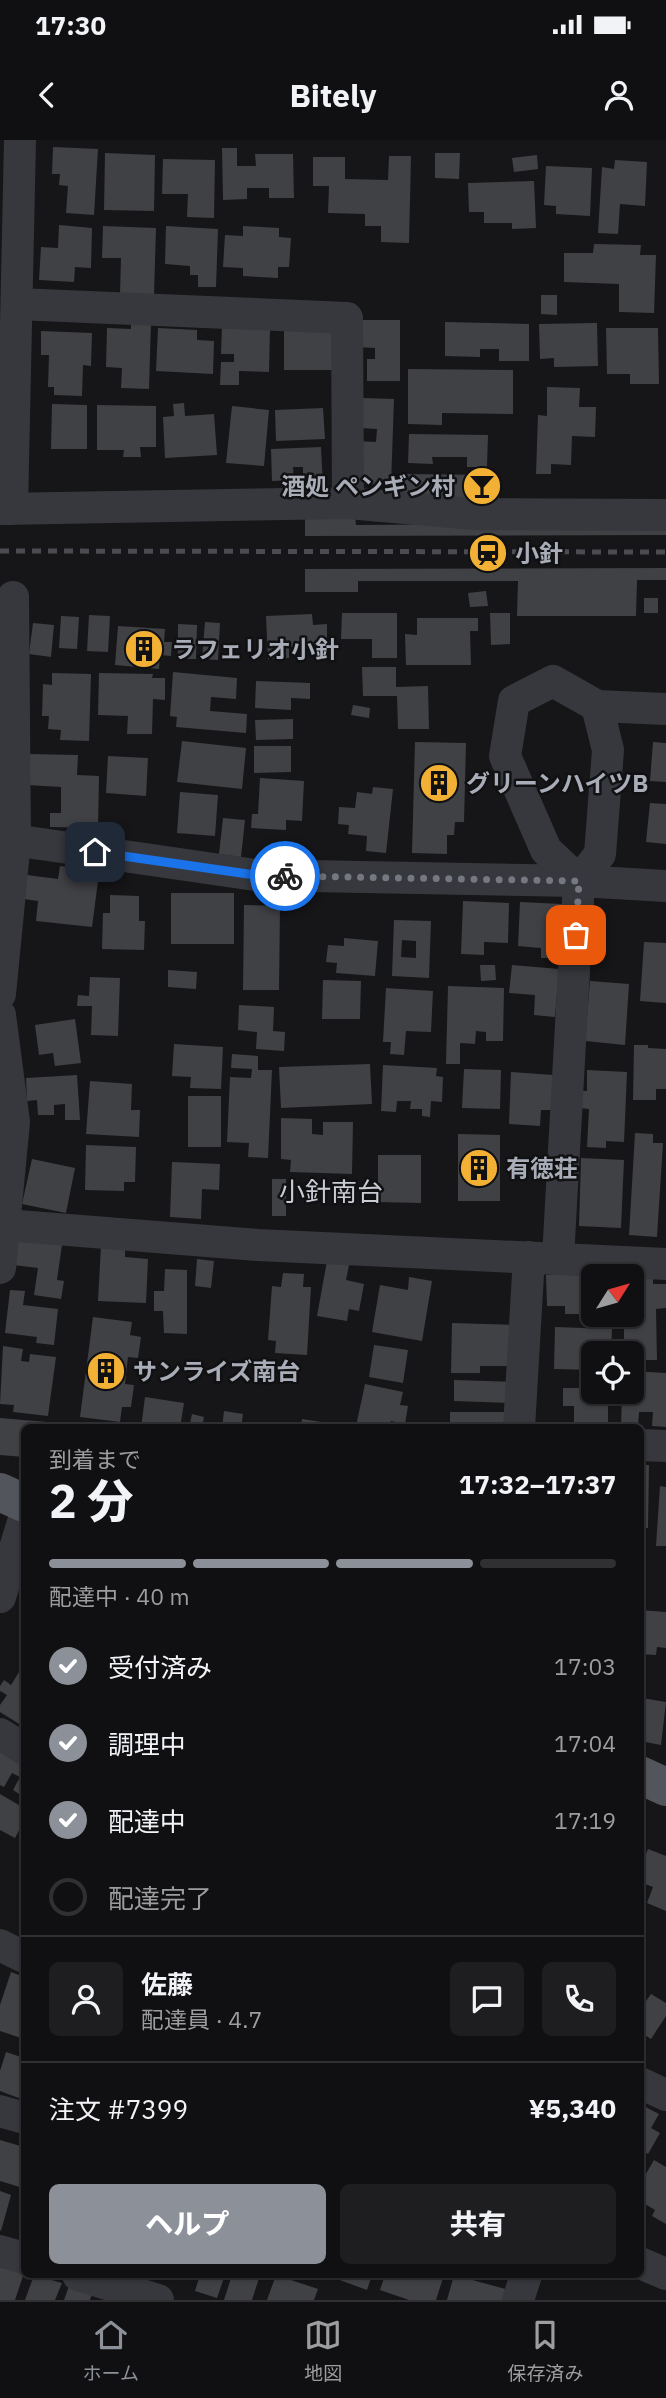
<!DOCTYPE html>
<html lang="ja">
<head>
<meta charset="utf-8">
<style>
	:root { --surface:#101012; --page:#1e1e20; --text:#f1f3f6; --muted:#9c9d9f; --line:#303032; --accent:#8c9099 }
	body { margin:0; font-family:"IBM Plex Sans","Noto Sans JP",sans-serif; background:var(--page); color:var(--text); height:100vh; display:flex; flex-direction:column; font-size:26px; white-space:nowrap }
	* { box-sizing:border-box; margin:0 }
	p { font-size:23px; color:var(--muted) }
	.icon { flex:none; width:38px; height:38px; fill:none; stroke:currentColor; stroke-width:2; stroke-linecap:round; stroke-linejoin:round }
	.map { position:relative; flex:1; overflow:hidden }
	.panel { position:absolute; left:21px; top:1284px; width:623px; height:854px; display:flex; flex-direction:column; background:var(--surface); border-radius:10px; box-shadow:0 2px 5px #0004,0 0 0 2px var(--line) }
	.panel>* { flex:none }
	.needle { width:46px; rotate:53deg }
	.buttons { position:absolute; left:581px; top:1124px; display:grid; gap:14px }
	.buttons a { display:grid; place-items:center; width:63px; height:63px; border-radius:10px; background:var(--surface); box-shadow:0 2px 5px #0004,0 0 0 2px var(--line); font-size:35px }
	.pin { position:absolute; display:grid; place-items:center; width:60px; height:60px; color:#fff; margin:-30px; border-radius:14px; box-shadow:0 4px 10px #0006 }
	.courier { position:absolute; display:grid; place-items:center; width:70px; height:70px; margin:-35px; border:5px solid #1a73e8; border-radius:50%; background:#fff; color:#222; box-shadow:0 2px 9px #0007 }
	.headline em { font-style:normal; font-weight:800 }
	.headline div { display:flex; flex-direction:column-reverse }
	.headline { display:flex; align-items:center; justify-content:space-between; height:119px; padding:0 28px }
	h1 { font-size:46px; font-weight:800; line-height:52px }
	.bar { display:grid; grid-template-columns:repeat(4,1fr); gap:10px 7px; align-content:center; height:84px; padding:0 28px }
	.bar i { height:9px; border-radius:5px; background:var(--line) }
	.bar .current { background:var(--accent) }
	.bar p { grid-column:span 4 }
	.line { display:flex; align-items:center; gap:18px; padding:0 28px; border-top:2px solid var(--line) }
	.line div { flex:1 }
	.round { display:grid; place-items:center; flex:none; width:74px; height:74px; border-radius:10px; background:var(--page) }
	ol { padding:0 28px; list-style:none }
	li { display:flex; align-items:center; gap:21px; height:77px }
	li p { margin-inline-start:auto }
	li .icon { padding:7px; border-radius:50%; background:var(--accent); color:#fff; stroke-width:4 }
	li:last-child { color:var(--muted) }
	li i { width:38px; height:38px; border:4px solid var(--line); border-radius:50% }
	.cta { display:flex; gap:14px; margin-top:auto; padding:14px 28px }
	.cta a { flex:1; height:80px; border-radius:10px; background:var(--accent); color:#fff; font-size:28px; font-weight:800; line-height:80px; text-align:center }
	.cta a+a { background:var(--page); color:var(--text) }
	.status { display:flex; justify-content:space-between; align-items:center; height:49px; padding:0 35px; background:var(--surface); direction:ltr }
	.status svg { height:19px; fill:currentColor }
	header { display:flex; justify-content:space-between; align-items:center; height:91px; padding:0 28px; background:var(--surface); font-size:32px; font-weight:800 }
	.dock { display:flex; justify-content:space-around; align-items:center; height:98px; border-top:2px solid var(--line); background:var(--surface); font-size:19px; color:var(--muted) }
	.dock a { display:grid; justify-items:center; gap:4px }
	.dock .current { color:var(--accent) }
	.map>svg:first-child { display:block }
	.building { fill:#404145; fill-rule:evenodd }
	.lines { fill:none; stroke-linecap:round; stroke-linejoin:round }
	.minor { stroke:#37383d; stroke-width:32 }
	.major { stroke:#53555c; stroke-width:38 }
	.rail { stroke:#4a4c52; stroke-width:5; stroke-dasharray:9 7; stroke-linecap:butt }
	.done { stroke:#757880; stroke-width:7; stroke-dasharray:0 12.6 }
	.route { stroke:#1a73e8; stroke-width:9 }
	.labels { text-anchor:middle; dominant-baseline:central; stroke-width:5; stroke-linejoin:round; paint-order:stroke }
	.poi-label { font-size:24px; font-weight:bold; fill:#a8adb8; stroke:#111113; text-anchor:start }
	.neighbourhood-label { font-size:26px; fill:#c9ccd4; stroke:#111113 }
</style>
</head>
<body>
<div class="status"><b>17:30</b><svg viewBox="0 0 49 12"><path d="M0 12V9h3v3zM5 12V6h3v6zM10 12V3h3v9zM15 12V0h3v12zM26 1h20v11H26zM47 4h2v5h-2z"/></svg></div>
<header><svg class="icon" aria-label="back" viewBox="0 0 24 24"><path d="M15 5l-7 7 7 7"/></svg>Bitely<svg class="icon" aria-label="person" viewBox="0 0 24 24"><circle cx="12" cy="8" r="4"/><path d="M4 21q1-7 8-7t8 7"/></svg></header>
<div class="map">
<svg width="666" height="2160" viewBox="0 0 666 2160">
	<rect width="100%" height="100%" fill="#161618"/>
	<path class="building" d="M53 7 98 9 94 75 66 73 68 46 59 45 60 34H52Z
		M222 8H237V26H256L255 14H293L294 58H269V48H247V59L223 60Z
		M105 13 155 15 154 71 104 70Z
		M435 13H460L459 39 435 38Z
		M537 15 538 29 514 32 512 18Z
		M389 16H411L409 103 381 102V86H365V74L328 73 329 46H313V17H345V39L388 40Z
		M163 19 215 20 214 78 187 77 188 54H162Z
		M615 20 647 22 645 66 620 64 618 94 598 93 602 27 614 29Z
		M546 26 592 28 590 76 556 74V66L544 65Z
		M534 41 536 88 512 89V83H484V72H469L468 43Z
		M59 85 92 88 91 128 75 127 74 142 39 140 41 107 58 108Z
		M103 86 156 88 154 155 120 154 121 118H102Z
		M166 86 218 89 216 147H198V135H190V126L165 124Z
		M243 86 279 88V97L291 98 289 127H278V138L243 136V128L223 127 225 95 243 96Z
		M594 104 641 105 640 115H656L654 173 619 172V144L564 142V113H593Z
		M541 155H557V175L541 174Z
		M354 180H400V241H367V219H375V208L354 207Z
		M131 182H151L149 249 121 248 122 228 106 227 107 188 131 189Z
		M445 182 529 184V221H499V209H480V217L445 216Z
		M597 183 598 226 554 227V218L540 219 539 184Z
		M222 186 270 188 269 232 239 231V245H220L221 222H234V214H221Z
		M158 188 197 190V200L214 201 213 234 156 231Z
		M606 188H658L659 244H630V234H607Z
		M284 189H340L341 230H284Z
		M41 191 92 193 91 226 83 225 82 256 54 255V247H48L49 215H41Z
		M408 229 513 230V274L442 273V285L408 284Z
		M547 247 580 248 579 267H596L595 297 572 296 571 325 551 324V334H536L538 275 547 276Z
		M362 258 394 259 391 345 362 344 356 301 376 302 377 289 361 288Z
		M184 263 185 276 214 274 217 315 165 318 163 277 174 276 173 264Z
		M52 264 87 265V309H51Z
		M97 265 156 266V307H140L141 317H123L124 310H97Z
		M232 266 269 270 264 326 226 323Z
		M323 268 325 299 276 301 275 270Z
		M409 294 488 295 487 327H467V317H432L433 324 408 323Z
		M321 307 323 346 303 347V327H293L294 340 272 341 271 309Z
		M403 334 499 335V362L403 361Z
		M305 374H355L356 385 666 383V395L305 396Z
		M666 428V440H637L636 476H517L518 441H358V452H305V429Z
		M486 451 488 466 470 467 468 453Z
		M644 458H658V473H644Z
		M342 473H397V518H372V499H341Z
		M490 473H510V504L491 505Z
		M312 474 313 485 327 484V506L289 507V518L268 519 266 476Z
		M89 475 110 476 108 512 87 511Z
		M61 476 79 477 77 509 59 508Z
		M417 478H478V491H470L471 525H406L405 494 417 495Z
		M205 482 220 483 218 520 202 519Z
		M33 483 54 485 51 517 29 514Z
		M178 484 197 485 196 519H178Z
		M118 486 165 489 164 502H172L171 516 160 515 159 529 115 525Z
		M362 527H396V547L428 546 429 589H398L397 556H363Z
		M173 532 237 538 236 559 211 557 210 571 247 574 246 593 176 587 177 577 170 576Z
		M52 533 91 534 89 601 60 600 61 590 48 589 49 576H42L43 544 52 545Z
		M99 533 153 534 152 538H165V560L153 559 152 594H127L128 576 98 575Z
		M256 541 310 543V559L291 558V570L255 568Z
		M353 565 370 568 369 578 351 575Z
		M293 579V599L256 600 255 580Z
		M182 601 246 608 242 649 177 642Z
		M415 602 466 603 464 682H455L454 695H447V714L412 713Z
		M653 602 666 603V642L650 641Z
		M254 606H291V632L254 633Z
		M28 614 78 615 77 635 99 636 98 688 50 687V673H61V647L27 645Z
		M108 616 148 618 146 656 106 653Z
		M260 638 304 641 302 681 286 680V690L251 688 252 674H258Z
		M373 647 393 649 386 713 366 711 367 696 348 694 349 685 338 684 339 667 355 668 357 652 372 654Z
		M180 652 218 655 215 696 177 693Z
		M650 663 666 664V704L646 702Z
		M223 678 245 680 241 717 219 714Z
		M60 726 83 729 82 740 98 741 92 787 36 781 38 761 24 759 27 735 58 739Z
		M171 753H234V804H171Z
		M110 755 139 756V781H145L144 810 102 809 103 773H110Z
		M463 761 509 763 508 803 484 802V815L461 814Z
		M520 762 562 764 560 818H541V808L518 806Z
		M244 765 280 766 279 850H243Z
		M394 780 431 781 429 838 392 836ZM402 800 416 801V818L401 817Z
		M344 798 378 801 375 836 336 833 337 823 326 822 328 805 344 806Z
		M644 802 666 803V863L640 861Z
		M480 825H495L496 840 481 841Z
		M512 825 559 829 555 877 534 875 535 855 509 853Z
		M168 830 197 832 196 849 168 847Z
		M90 837 120 838 118 896 91 895 92 866H77L78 855 89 856Z
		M323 840 361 841 360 879H322Z
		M590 841 629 844 625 905 585 901Z
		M448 846 504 848 503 901H486V892L476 891 475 904 460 903V924H446Z
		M386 848 433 851 431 892 406 891 404 915 390 914 391 902H383Z
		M239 865 274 867 273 891 285 892 284 911 256 909 257 892 238 890Z
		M75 879 81 923 55 926 53 913 39 915 35 885Z
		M174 904 223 907 221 949 190 948 191 937 172 936Z
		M634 905H648V908L666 909V949H656V960H633Z
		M232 914 258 916V930H272L268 1018 248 1017 249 1003 227 1002 230 937 251 938 252 929 231 928Z
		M370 924 372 964 281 968 279 927Z
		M383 925 437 928 436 936 443 937 442 962 431 961 430 977 422 976V969H410L411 961H397L396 972 381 971Z
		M464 929 501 930 500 969 462 968Z
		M587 930 627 932 624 1002 606 1001V1008L587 1007 589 969 579 968 580 951H587Z
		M511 932 553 935 552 970H541L540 986 509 984Z
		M77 935 80 980H65V964L54 965V975H38L37 960 27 961 26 938Z
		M90 941 132 944 131 970H140L139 997 86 994Z
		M188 956H221V1007H188Z
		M281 978 312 979V994L323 995V982H353L352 1034 290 1032 291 1020 281 1019Z
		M635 993 653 994V1003H663L657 1097 629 1095Z
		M458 994 500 995V1061H458Z
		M86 1005 136 1007 135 1042H124V1051L85 1050Z
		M378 1015H421V1063L378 1062Z
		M581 1018 624 1020 621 1088 579 1086Z
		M32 1019 75 1028 66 1073 22 1064Z
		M172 1022 220 1024 219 1050 202 1049 201 1079 170 1077Z
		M272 1039H286V1076H272Z
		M17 1099 62 1105 57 1140 64 1141 61 1159 34 1155 38 1128 13 1125Z
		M101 1106 125 1107V1117L148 1119 146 1163 98 1161Z
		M197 1119 214 1121 211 1148 195 1146Z
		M327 1121 349 1125 346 1140 364 1144 359 1171 349 1169 347 1181 317 1176Z
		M165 1129 187 1130V1194L164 1193 163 1171H154V1151H164Z
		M283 1133 304 1134 303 1147H311L307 1215 275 1213 276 1201 268 1200 272 1146 281 1147Z
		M593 1134V1174H565V1166H547L546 1135Z
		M653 1135V1144H666V1168L656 1169 657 1220H632V1213H624V1174H632V1136Z
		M409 1137 432 1141 422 1201 372 1192 380 1145 408 1150Z
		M10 1150 25 1151 23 1165 58 1169 54 1205 36 1203 37 1197 5 1193Z
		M93 1177 132 1182 130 1195 141 1197 138 1218 128 1217 125 1244 134 1245 131 1267H122L120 1282 80 1277Z
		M452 1183 515 1185 514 1226H480V1233H451Z
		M555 1187 612 1189 611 1213H593V1230L554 1229Z
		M374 1205 408 1210 403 1243 369 1237Z
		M3 1206 23 1209 21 1221 29 1222 30 1214 56 1217 48 1276 13 1272 14 1265 0 1264Z
		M632 1231 666 1233V1287L652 1286 653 1272H639L638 1288H621L622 1251H632Z
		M454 1240 514 1242 513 1263 454 1261Z
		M365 1244 403 1252 400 1265 408 1266 405 1284 391 1281 390 1288 356 1286Z
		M563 1248H593V1251H608V1282H574V1266H563Z
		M145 1257 184 1263 180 1288H141Z
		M224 1271 243 1274 241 1288H222Z
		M450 1272H508V1288H450Z
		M192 1274 204 1277 202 1288H189Z
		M0 1278 47 1282V1288H24V1317L0 1315Z
		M302 1279 328 1283 327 1288H301Z
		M640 1325H649L648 1388H640Z
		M660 1346 666 1347V1406H656Z
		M640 1470 666 1472V1508L657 1507 656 1515 640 1514Z
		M24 1524V1587L0 1572V1565L7 1555 0 1551V1546L4 1540 11 1545Z
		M642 1558 666 1562 661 1605 640 1601Z
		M0 1607 24 1621V1657L13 1650 20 1637 12 1633 4 1647 0 1645Z
		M0 1654 24 1668V1681L15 1698 0 1690Z
		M648 1709 666 1716V1771L647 1763 653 1747 640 1742V1728Z
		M11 1832 24 1837V1899L0 1891V1865Z
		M651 1854 666 1863V1876L651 1899 640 1892V1858L646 1861Z
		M6 1912 24 1918V1960L0 1951V1931Z
		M640 1964 659 1974 651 1988 660 1993 648 2014 640 2010Z
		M0 2000 24 2007 23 2048 0 2041Z
		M654 2020 666 2027V2084L652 2076 655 2070 640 2061V2044Z
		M0 2051 11 2055 1 2091 0 2090Z
		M0 2124 24 2133 15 2160H0Z
		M34 2135 62 2143 55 2160H25Z
		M200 2135H225L217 2158 195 2151Z
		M232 2135H260L252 2160H224Z
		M276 2135 318 2149 314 2160H267Z
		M326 2135H372L367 2150Z
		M385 2135H444L436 2160H409L380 2150Z
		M454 2135 509 2150 506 2160H447Z
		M69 2146 92 2154 90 2160H64Z"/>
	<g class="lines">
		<path class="minor" d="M17 164 347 178 348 363
			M0 369 348 363 473 374 666 375
			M12 369 20 0
			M597 566 666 569
			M0 698 255 735 579 741 666 746
			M0 854 15 701 13 457
			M0 875 14 982 0 1128
			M5 1085 258 1105 666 1124
			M558 1118 579 741 600 714 608 610 597 566 553 541 514 561 505 616 546 710 579 741
			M519 1288 529 1117
			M640 1305 666 1306
			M0 1457 24 1379
			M0 1594 24 1609
			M0 1805 24 1817
			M640 1943 666 1955
			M0 1971 24 1978
			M0 2111 24 2118
			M640 2123 666 2134
			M78 2135 158 2160
			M518 2160 526 2135"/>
		<path class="major" d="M0 1352 24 1363
			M640 1635 666 1647"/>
		<path class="rail" d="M0 411 666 412"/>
	</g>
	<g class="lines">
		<path class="done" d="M285 736 579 741 576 795"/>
		<path class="route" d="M95 712 255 735 285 736"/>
	</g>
	<defs>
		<g id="bar-disc" transform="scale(2.0125)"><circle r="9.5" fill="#f2b134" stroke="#111113"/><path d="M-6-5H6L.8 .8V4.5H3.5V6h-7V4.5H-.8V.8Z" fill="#111"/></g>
		<g id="station-disc" transform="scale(2.0125)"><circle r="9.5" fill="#f2b134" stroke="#111113"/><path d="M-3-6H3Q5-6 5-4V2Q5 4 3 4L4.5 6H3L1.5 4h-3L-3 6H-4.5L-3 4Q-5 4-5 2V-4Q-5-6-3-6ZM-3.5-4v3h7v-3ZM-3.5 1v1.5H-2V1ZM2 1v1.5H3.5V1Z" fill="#111"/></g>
		<g id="building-disc" transform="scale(2.0125)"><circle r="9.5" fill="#f2b134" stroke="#111113"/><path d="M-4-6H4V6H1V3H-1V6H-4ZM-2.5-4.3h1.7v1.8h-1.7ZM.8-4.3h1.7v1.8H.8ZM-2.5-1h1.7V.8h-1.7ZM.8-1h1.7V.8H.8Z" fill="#111"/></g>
	</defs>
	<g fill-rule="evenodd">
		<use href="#bar-disc" x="482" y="346"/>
		<use href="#station-disc" x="488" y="413"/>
		<use href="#building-disc" x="144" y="509"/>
		<use href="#building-disc" x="439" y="643"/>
		<use href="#building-disc" x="479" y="1028"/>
		<use href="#building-disc" x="106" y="1231"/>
	</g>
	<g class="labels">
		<g class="poi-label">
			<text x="455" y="346" text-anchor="end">酒処 ペンギン村</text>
			<text x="515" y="413">小針</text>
			<text x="171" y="509">ラフェリオ小針</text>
			<text x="466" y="643">グリーンハイツB</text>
			<text x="506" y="1028">有徳荘</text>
			<text x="133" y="1231">サンライズ南台</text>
		</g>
		<g class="neighbourhood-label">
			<text x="331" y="1051">小針南台</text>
		</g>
	</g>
</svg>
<div class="buttons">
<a><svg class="needle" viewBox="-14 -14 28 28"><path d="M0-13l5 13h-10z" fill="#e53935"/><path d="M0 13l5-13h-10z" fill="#9c9d9f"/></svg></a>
<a><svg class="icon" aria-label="locate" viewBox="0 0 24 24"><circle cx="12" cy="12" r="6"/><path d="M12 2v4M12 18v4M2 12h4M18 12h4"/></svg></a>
</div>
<div class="pin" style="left:576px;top:795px;background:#ea580c"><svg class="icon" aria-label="bag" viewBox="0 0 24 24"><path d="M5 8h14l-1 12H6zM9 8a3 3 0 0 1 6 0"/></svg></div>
<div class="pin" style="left:95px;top:712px;background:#1f2937"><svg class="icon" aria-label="home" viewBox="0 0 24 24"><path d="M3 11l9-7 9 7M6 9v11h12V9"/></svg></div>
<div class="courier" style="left:285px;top:736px"><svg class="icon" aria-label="bike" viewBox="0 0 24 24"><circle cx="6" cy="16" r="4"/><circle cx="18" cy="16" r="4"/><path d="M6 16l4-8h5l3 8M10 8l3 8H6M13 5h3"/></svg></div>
<section class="panel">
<div class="headline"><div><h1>2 分</h1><p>到着まで</p></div><em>17:32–17:37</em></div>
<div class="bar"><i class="current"></i><i class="current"></i><i class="current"></i><i></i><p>配達中 · 40 m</p></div>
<ol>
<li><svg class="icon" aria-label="check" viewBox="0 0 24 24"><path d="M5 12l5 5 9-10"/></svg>受付済み<p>17:03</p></li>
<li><svg class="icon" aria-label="check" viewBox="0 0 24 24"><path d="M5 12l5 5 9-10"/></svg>調理中<p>17:04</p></li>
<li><svg class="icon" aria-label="check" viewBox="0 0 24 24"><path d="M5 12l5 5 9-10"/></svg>配達中<p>17:19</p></li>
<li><i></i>配達完了</li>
</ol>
<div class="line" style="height:126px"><a class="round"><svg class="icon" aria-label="person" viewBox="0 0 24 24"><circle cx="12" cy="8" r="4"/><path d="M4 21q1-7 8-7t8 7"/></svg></a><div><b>佐藤</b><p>配達員 · 4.7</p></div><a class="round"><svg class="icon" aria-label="chat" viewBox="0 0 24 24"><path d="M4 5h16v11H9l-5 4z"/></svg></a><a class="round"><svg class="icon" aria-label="phone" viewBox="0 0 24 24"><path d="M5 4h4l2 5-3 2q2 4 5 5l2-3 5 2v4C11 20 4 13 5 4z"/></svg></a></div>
<div class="line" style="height:91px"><div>注文 #7399</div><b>¥5,340</b></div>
<div class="cta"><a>ヘルプ</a><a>共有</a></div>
</section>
</div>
<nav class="dock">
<a class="current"><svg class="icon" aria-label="home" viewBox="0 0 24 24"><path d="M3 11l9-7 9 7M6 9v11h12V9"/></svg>ホーム</a>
<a><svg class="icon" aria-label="map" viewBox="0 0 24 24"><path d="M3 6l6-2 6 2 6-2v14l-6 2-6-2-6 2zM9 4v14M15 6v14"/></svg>地図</a>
<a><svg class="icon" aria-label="saved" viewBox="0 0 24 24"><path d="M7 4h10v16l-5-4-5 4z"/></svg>保存済み</a>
</nav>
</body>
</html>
